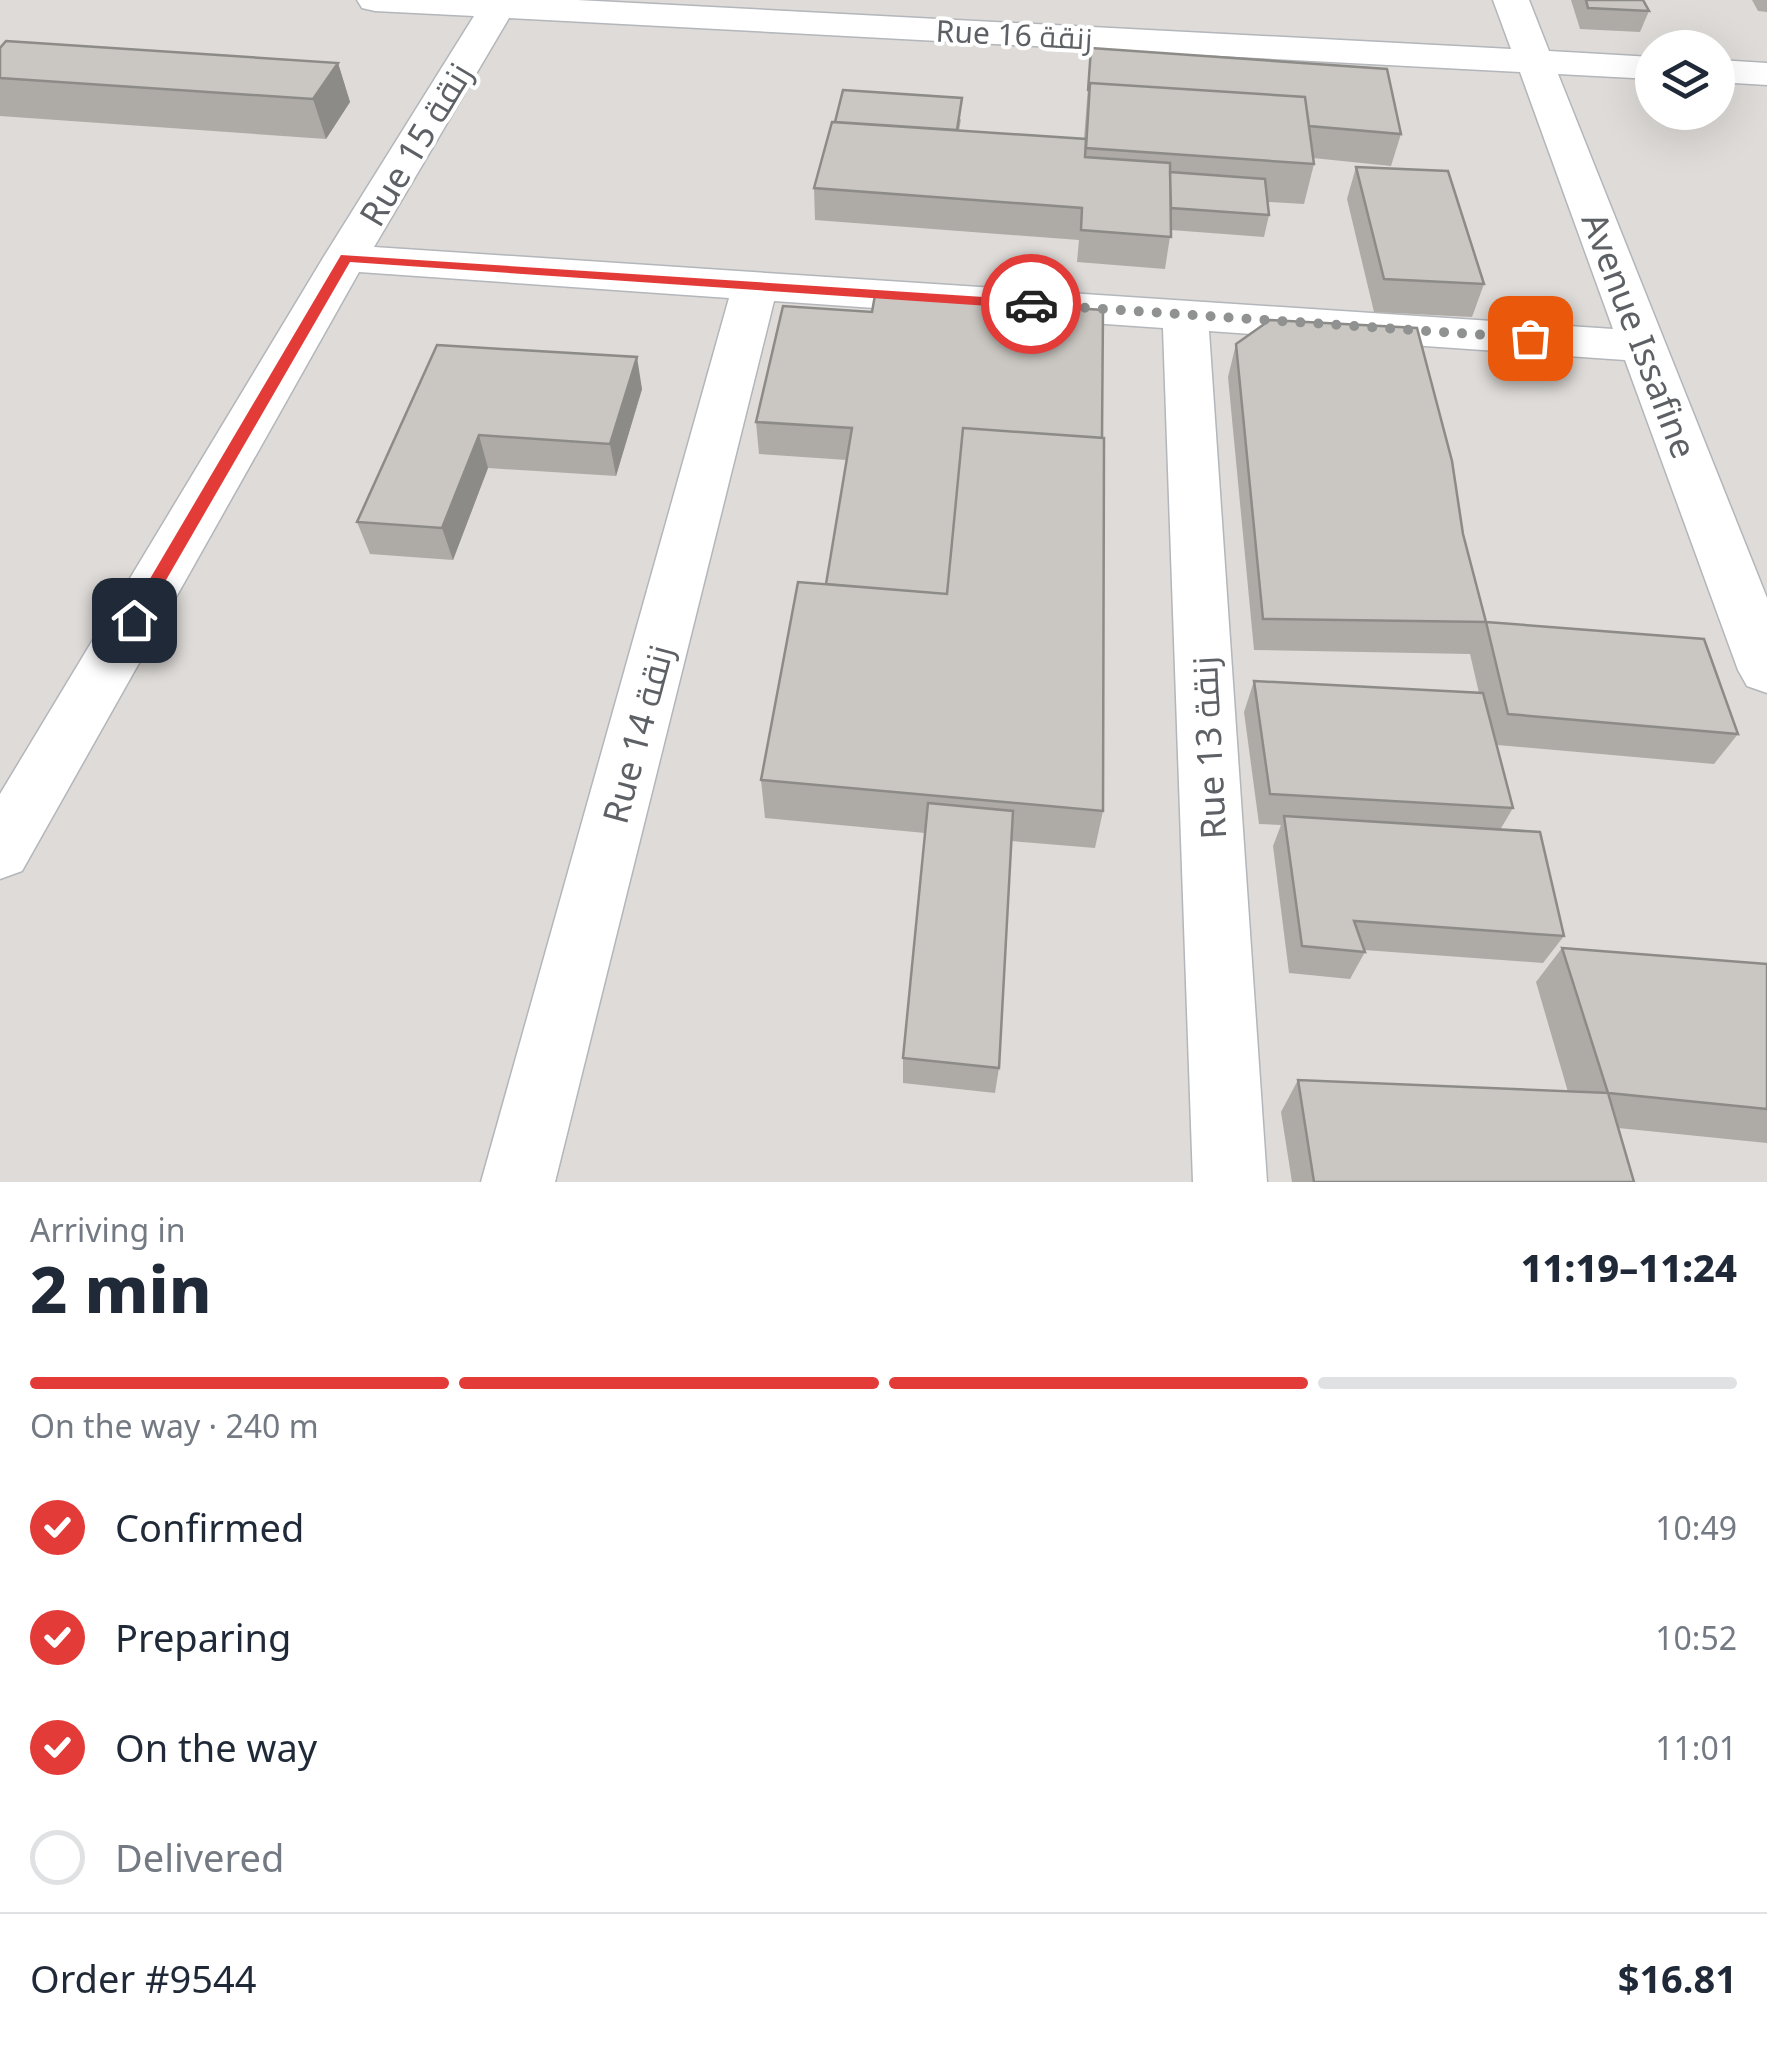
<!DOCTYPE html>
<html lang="en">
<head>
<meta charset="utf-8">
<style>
	:root { --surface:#fff; --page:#f2f2f3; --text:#1f2937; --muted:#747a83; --line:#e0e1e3; --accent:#e33c38 }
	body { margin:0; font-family:"Noto Sans",Cairo,sans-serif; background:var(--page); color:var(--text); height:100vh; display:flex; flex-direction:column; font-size:38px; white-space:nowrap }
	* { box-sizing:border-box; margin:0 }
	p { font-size:32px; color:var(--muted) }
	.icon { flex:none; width:55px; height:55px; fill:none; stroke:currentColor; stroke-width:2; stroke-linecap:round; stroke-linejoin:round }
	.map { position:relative; height:1182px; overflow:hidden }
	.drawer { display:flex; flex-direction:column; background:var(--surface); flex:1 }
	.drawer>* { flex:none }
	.fabs { position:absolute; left:1635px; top:30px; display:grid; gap:20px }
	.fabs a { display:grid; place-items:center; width:100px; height:100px; border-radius:50%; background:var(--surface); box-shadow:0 10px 40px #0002; font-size:50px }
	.pin { position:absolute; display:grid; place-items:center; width:85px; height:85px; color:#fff; margin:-42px; border-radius:20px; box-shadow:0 5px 15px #0006 }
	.courier { position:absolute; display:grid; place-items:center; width:100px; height:100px; margin:-50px; border:8px solid #e33c38; border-radius:50%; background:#fff; color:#222; box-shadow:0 2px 12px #0007 }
	.head em { font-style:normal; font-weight:800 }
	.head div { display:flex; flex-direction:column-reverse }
	.head { display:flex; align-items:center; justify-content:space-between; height:170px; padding:0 30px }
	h1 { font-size:65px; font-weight:800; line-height:75px }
	.bar { display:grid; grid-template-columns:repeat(4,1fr); gap:15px 10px; align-content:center; height:120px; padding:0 30px }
	.bar i { height:12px; border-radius:8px; background:var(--line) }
	.bar .on { background:var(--accent) }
	.bar p { grid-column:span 4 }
	.line { display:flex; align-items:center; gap:25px; padding:0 30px; border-top:2px solid var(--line) }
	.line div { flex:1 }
	ol { padding:0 30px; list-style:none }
	li { display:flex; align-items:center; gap:30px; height:110px }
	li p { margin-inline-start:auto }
	li .icon { padding:10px; border-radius:50%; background:var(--accent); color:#fff; stroke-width:4 }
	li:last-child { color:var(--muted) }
	li i { width:55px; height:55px; border:5px solid var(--line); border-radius:50% }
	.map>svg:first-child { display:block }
	.industrial { fill:#dedbd8; fill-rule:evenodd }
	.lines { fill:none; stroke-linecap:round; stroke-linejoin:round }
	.minor-casing { stroke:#b3b6ba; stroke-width:3 }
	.minor { fill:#fff; fill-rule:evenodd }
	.wall { fill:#aeaba7 }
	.shaded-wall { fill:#8d8b88 }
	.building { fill:#cac7c2; stroke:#8d8b88; stroke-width:2.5 }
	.route { fill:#e33c38 }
	.done { stroke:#909292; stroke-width:10; stroke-dasharray:0 18 }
	.labels { text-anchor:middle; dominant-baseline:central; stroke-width:8; stroke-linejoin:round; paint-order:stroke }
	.far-street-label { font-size:30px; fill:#5d6165; stroke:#fff }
	.street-label { font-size:35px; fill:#5d6165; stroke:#fff }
</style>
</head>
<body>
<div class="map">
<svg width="1767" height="1182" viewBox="0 0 1767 1182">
	<rect width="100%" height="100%" fill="#efece6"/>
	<path class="industrial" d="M0 0H1767V1182H0ZM1652 48H1718V112H1652Z"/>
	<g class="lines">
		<g class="minor-casing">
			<path id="minor" d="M357 0H577L1511 49 1493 0H1529L1549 51 1652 57V79L1558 74 1767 598V693L1747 686 1738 670 1625 360 1209 331 1267 1182H1193L1163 328 774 301 555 1182H481L729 298 359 272 22 871 0 879V794L323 258 474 16 375 11 362 8ZM509 18 1520 72 1613 329 374 247Z
				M1718 60 1767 63V85L1718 82Z"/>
		</g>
		<use href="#minor" class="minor"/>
	</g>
	<path class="wall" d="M1571 0H1643L1649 11 1640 32 1580 29Z
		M1752 0H1767V12L1758 11Z
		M0 48 338 63 350 102 326 139 0 116Z
		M1091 48 1401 134 1391 166 1313 158 1314 164 1304 204 1268 202 1269 215 1264 237 1171 230 1165 269 1077 262 1079 240 815 220 814 188 961 119 959 131 1084 139Z
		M1356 167 1484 284 1472 317 1374 312 1347 199Z
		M783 306 1103 811 1095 848 1011 841 999 1068 995 1093 903 1083V1058L925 833 765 818 761 780 826 584 847 460 759 454 756 422Z
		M1236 344 1463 534 1486 622 1738 734 1714 764 1497 745 1513 808 1500 830 1564 936 1543 963 1364 950 1365 952 1350 979 1289 973 1273 846 1281 825 1259 824 1244 712 1254 681 1479 693 1470 654 1254 650 1228 377Z
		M437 345 642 389 616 476 488 468 453 560 370 554 357 522Z
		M1562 948 1767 964V1143L1618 1128 1634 1182H1292L1281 1112 1298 1080 1568 1092 1536 982Z"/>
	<path class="shaded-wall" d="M338 63 350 102 326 139 313 99Z
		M637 357 642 389 616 476 610 444Z
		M479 435 488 468 453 560 442 528Z"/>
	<path class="building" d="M1586 0H1643L1649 11 1588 8Z
		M6 41 338 63 313 99 0 78V48Z
		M1091 48 1387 69 1401 134 1309 126 1305 97 1090 83 1088 91Z
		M1090 83 1305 97 1314 164 1086 148Z
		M843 90 962 98 957 130 835 122Z
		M832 122 1086 139 1085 157 1170 163 1171 237 1081 230 1082 208 814 188Z
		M1356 167 1448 171 1484 284 1384 279Z
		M1170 172 1265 179 1269 215 1171 208Z
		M875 295 1103 310 1102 438 963 428 947 594 826 584 852 428 756 422 783 306 872 312Z
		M1270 320 1417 328 1452 461 1463 534 1486 622 1263 619 1236 344Z
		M437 345 637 357 610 444 479 435 442 528 357 522Z
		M963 428 1104 438 1103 811 761 780 798 582 947 594Z
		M1486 622 1704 639 1738 734 1508 714Z
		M1254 681 1483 693 1513 808 1270 794Z
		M928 803 1013 811 999 1068 903 1058Z
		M1284 816 1540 832 1564 936 1354 921 1365 952 1302 946Z
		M1562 948 1767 964V1109L1608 1093 1634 1182H1314L1298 1080 1608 1093Z"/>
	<path class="route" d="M341 255 1031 300 1038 304 1031 309 350 262 140 625H128V616Z"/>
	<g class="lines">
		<path class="done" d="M1031 304 1530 338"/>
	</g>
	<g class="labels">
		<g class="far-street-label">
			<text transform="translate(1014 34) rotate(3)">Rue 16 زنقة</text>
		</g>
		<g class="street-label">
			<text transform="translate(415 144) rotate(-59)">Rue 15 زنقة</text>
			<text transform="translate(1640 335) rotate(69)">Avenue Issafine</text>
			<text transform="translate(637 734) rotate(-75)">Rue 14 زنقة</text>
			<text transform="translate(1208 748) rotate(-93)">Rue 13 زنقة</text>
		</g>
	</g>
</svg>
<div class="fabs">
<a><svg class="icon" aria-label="layers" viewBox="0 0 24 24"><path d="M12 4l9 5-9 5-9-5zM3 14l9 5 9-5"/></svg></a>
</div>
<div class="pin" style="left:1530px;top:338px;background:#ea580c"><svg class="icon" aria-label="bag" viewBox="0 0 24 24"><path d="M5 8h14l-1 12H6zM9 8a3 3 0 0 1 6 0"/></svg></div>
<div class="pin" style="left:134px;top:620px;background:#1f2937"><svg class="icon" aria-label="home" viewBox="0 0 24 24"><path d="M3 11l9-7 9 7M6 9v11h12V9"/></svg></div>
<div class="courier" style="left:1031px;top:304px"><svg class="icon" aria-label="car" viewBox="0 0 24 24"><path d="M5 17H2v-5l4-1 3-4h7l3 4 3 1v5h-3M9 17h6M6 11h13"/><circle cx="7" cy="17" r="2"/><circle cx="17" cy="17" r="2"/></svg></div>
</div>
<section class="drawer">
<div class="head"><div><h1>2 min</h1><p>Arriving in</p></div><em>11:19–11:24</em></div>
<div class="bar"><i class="on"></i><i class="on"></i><i class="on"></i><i></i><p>On the way · 240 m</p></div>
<ol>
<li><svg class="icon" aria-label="check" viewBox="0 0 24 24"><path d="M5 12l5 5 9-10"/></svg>Confirmed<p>10:49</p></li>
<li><svg class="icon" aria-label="check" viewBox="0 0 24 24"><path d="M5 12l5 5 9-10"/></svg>Preparing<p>10:52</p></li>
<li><svg class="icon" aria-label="check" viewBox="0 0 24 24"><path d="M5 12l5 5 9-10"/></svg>On the way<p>11:01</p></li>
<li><i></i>Delivered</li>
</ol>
<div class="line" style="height:130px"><div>Order #9544</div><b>$16.81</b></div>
</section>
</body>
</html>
